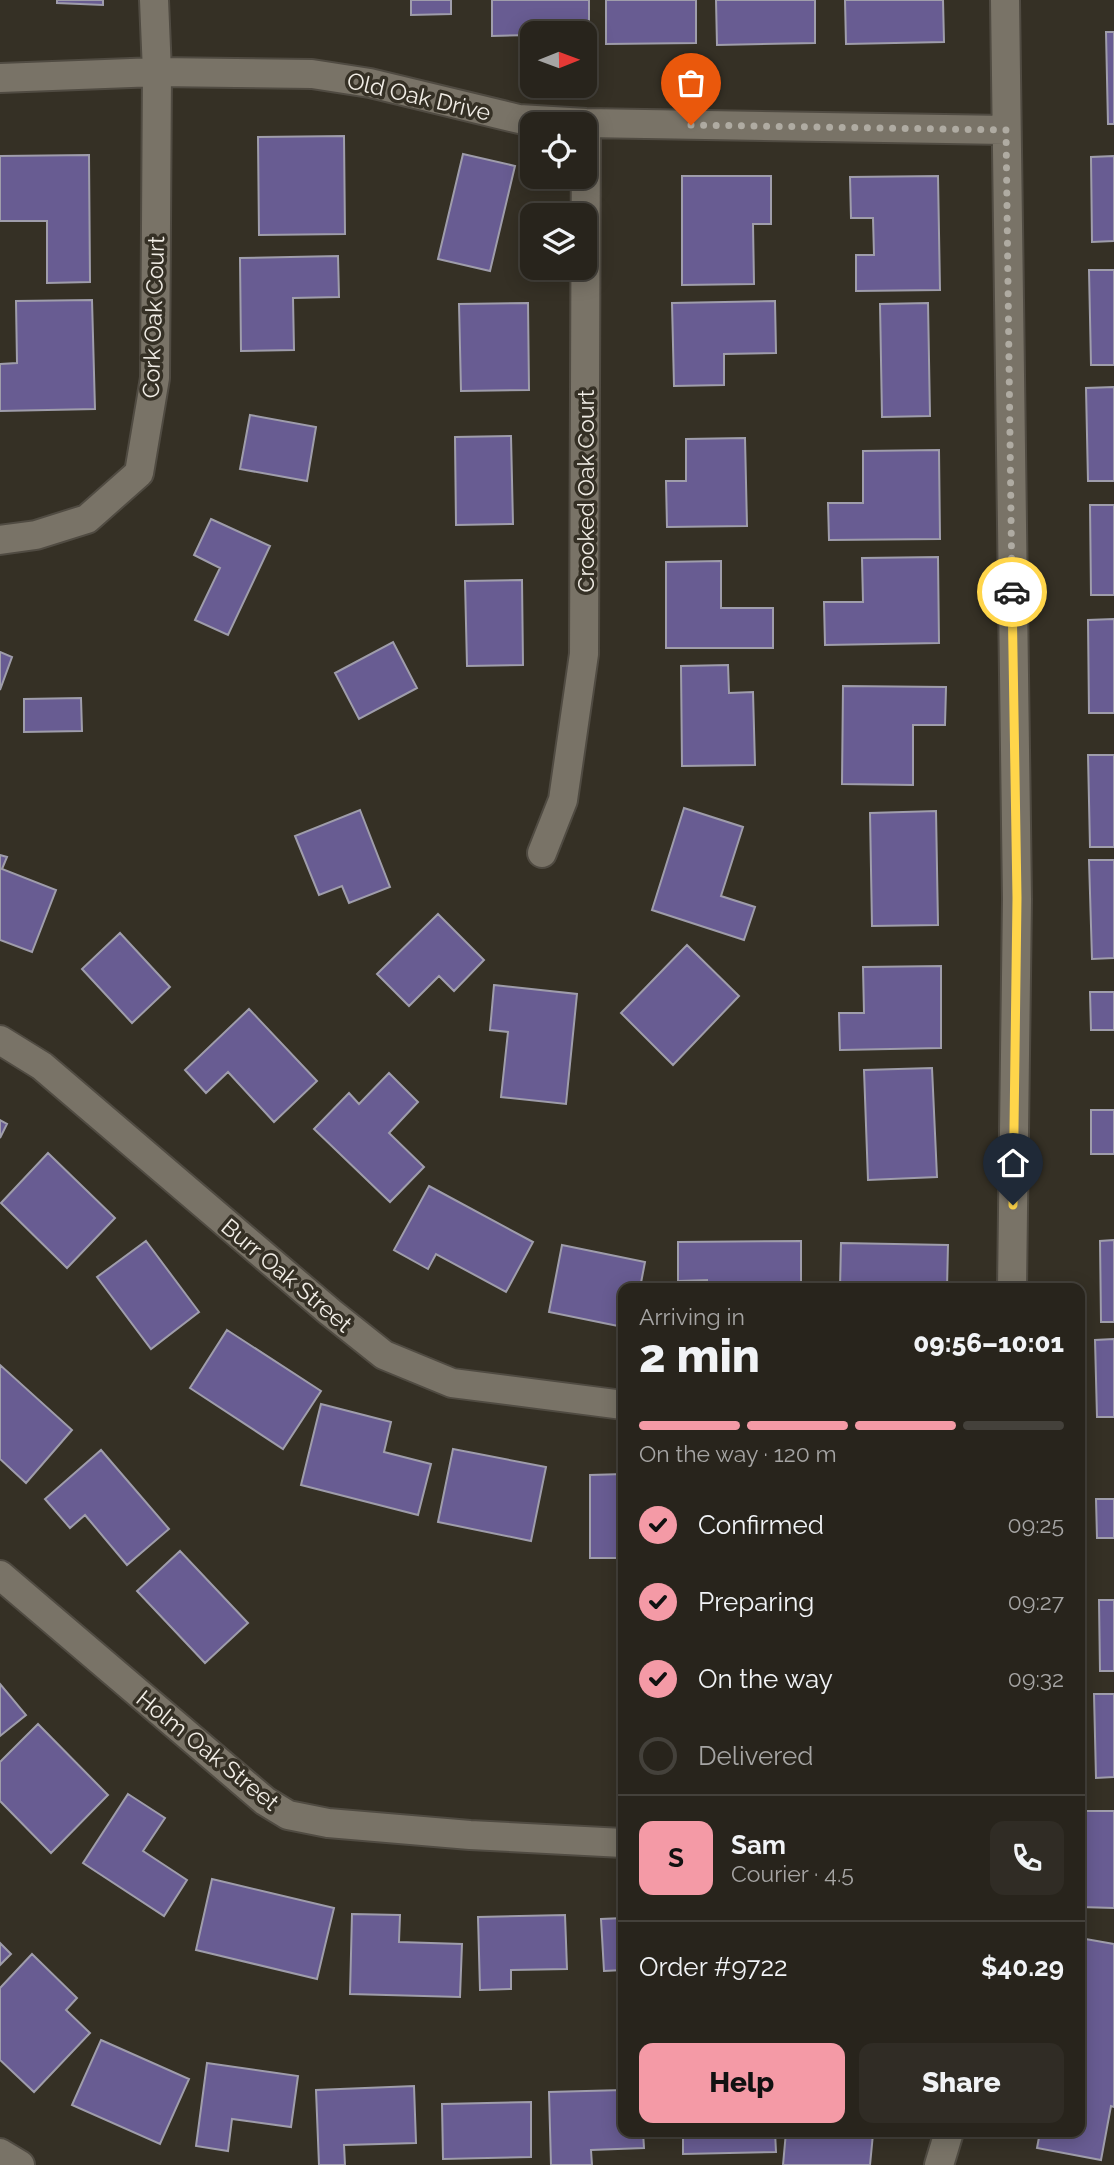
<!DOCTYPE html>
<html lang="en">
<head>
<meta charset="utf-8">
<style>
	:root { --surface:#28241c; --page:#302c25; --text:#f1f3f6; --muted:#a5a4a3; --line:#44413b; --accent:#f49aa6 }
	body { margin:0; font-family:Raleway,sans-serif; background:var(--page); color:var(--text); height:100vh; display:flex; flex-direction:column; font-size:26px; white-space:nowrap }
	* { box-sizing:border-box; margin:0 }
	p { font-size:23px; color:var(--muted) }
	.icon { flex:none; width:38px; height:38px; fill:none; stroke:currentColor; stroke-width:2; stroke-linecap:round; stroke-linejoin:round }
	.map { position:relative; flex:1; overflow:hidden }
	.details { position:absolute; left:618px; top:1283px; width:467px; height:854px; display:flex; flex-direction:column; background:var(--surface); border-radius:14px; box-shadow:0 4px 18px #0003,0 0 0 2px var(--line) }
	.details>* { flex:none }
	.needle { width:46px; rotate:89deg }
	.controls { position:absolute; left:520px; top:21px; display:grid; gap:14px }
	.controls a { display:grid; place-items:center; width:77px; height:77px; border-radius:14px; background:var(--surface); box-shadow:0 4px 18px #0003,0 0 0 2px var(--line); font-size:35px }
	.pin { position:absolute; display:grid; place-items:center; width:60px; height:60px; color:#fff; margin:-72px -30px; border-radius:50% 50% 50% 0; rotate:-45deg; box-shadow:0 0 7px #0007 }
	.pin .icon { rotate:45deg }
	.courier { position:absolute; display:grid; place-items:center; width:70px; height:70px; margin:-35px; border:5px solid #ffd54a; border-radius:50%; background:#fff; color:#222; box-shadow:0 2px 9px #0007 }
	.overview em { font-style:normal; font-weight:800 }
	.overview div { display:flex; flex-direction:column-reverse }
	.overview { display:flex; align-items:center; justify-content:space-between; height:119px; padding:0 21px }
	h1 { font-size:46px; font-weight:800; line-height:52px }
	.bar { display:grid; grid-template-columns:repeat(4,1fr); gap:10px 7px; align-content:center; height:84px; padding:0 21px }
	.bar i { height:9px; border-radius:5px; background:var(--line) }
	.bar .current { background:var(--accent) }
	.bar p { grid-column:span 4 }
	.line { display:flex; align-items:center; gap:18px; padding:0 21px; border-top:2px solid var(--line) }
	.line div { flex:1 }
	.round { display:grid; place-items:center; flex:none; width:74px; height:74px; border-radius:14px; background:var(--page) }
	ol { padding:0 21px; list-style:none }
	li { display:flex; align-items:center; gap:21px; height:77px }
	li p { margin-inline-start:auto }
	li .icon { padding:7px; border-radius:50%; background:var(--accent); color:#111; stroke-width:4 }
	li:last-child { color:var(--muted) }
	li i { width:38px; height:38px; border:4px solid var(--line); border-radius:50% }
	.cta { display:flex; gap:14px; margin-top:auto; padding:14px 21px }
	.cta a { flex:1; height:80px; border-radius:14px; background:var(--accent); color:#111; font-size:28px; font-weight:800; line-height:80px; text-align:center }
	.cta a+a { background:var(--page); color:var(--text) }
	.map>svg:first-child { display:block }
	.building { fill:#685c92; stroke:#9f9dab; stroke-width:2 }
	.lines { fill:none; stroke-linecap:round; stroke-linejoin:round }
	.street-casing { stroke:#504b42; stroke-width:32 }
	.street { stroke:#797367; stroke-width:28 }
	.done { stroke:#afaba2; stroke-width:7; stroke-dasharray:0 12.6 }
	.route { stroke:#ffd54a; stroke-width:9 }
	.labels { text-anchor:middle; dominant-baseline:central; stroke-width:7; stroke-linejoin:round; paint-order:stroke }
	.street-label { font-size:23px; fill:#f1ede6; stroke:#353025 }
</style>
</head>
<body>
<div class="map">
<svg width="1114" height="2165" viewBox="0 0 1114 2165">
	<rect width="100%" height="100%" fill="#353025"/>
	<path class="building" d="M57 0H103V5L57 3Z
		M411 0H451V14L411 15Z
		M492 0H589V34L532 33V35L492 36Z
		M606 0H696V43L606 44Z
		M716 0H815V43L717 45Z
		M845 0H943L944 42 846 44Z
		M1106 32H1114V124H1108Z
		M344 136 345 234 259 235 258 137Z
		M463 154 515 166 490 271 438 259Z
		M89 155 90 282 47 283V221H0V156Z
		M1114 156V241L1092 242 1091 157Z
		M682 176H771V224H753L754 284 682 285Z
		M938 176 940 290 856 291V255H874L873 218H851L850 177Z
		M338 256 339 297 293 298 294 350 241 351 240 258Z
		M1089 270H1114V365H1091Z
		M92 300 95 409 0 411V364L17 363 16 301Z
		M775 301 776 353 724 354V385L674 386 672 303Z
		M528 303 529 390 461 391 459 304Z
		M928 303 930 416 882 417 880 304Z
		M1114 387V481H1088L1086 388Z
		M250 415 316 427 307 481 240 469Z
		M511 436 513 524 456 525 455 437Z
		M745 438 747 526 667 527 666 481H686V439Z
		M939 450 940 539 829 540 828 503H863V451Z
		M1090 505H1114V595H1091Z
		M211 519 270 546 228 635 195 620 220 568 194 555Z
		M938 557 939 643 825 645 824 602H863L862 558Z
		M721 561V608H773V648H666V562Z
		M522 580 523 665 467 666 465 581Z
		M1114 619V713H1089L1088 620Z
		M393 642 417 688 359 719 335 673Z
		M0 652 12 657 0 690Z
		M728 665 729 693 753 692 755 765 682 766 681 666Z
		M843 686 946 687 945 725H913V785L842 784Z
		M81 698 82 731 24 732V699Z
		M1088 755H1114V847H1090Z
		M684 808 743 827 721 896 755 907 744 940 652 910Z
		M360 810 390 887 349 903 342 886 319 895 295 836Z
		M936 811 938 925 872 926 870 813Z
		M0 855 7 857 2 869 56 890 32 952 0 940Z
		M1089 860H1114V958L1092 959Z
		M438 914 484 960 454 991 439 976 409 1006 377 974Z
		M120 933 170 987 132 1023 82 969Z
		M687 945 739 996 673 1065 621 1013Z
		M941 966V1048L840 1050 839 1013H864L863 967Z
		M494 985 577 994 566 1104 501 1097 508 1032 490 1030Z
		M1090 992H1114V1030H1091Z
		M249 1009 317 1081 274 1122 228 1072 206 1093 185 1070Z
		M932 1068 937 1177 868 1180 864 1070Z
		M389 1073 418 1102 389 1133 424 1167 390 1202 314 1129 349 1093 359 1104Z
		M1091 1110H1114V1154H1091Z
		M0 1120 7 1124 0 1138Z
		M48 1153 115 1218 67 1268 1 1203Z
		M429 1186 533 1242 506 1292 436 1254 428 1269 394 1250Z
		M1114 1240V1322H1101L1100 1241Z
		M146 1241 199 1312 151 1349 97 1277Z
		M801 1241V1288H707V1280L678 1281V1242Z
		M841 1243 948 1245 947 1288H840Z
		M562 1245 645 1262 640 1288H623V1327L549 1312Z
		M227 1330 321 1391 283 1449 190 1388Z
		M1114 1339V1417H1097L1095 1340Z
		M0 1365 72 1430 26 1483 0 1459Z
		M321 1404 391 1422 384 1452 431 1464 418 1515 301 1485Z
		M453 1449 546 1467 531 1541 438 1522Z
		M101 1450 169 1529 127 1565 85 1515 70 1528 45 1499Z
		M623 1474V1558H590V1475Z
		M1096 1499H1114V1538H1097Z
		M180 1551 248 1623 205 1663 137 1591Z
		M1099 1600H1114V1671H1100Z
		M0 1684 26 1715 0 1736Z
		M1094 1694H1114V1777L1096 1778Z
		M38 1724 108 1795 51 1853 0 1801V1762Z
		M128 1794 165 1818 143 1851 187 1880 164 1916 83 1863Z
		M1084 1811H1114V1908L1081 1907Z
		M212 1879 334 1908 317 1979 196 1950Z
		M352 1914 400 1915 399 1942 462 1944 460 1997 350 1994Z
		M565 1915 567 1969 511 1970V1989L480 1990 478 1917Z
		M623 1918V1970L604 1971 601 1919Z
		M1080 1938 1114 1944V2107L1111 2106 1101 2160 1037 2148 1040 2132H1080Z
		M0 1943 11 1954 0 1965Z
		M32 1954 77 1998 66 2010 90 2033 34 2092 0 2060V1988Z
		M101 2040 189 2079 160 2144 72 2105Z
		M207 2063 298 2076 291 2127 232 2119 228 2151 196 2146Z
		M414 2086 416 2143 344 2145 345 2165H319L316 2090Z
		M623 2090V2132H643L644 2148 591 2150 592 2165H551L549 2092Z
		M531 2102V2157L443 2159 442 2104Z
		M683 2132H775L776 2152 683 2154Z
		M786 2132H846L873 2134 870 2165H783Z"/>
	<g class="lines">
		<g class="street-casing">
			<path id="street" d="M1005 0 1017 899 1012 1288
				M0 78 157 72 312 74 370 83 519 119 586 123 1006 130
				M0 540 36 535 87 519 139 473 155 378 157 72 154 0
				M542 853 563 800 584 654 586 123
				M0 1040 42 1066 330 1312 384 1355 452 1383 623 1405
				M0 1575 265 1801 288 1815 328 1823 470 1835 623 1843
				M0 2153 20 2165
				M939 2165 949 2132"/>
		</g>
		<use href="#street" class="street"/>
	</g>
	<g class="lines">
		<path class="done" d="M691 125 1006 130 1012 592"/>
		<path class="route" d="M1012 592 1017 898 1013 1205"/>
	</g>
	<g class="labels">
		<g class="street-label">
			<text transform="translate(419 96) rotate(13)">Old Oak Drive</text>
			<text transform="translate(153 317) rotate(-88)">Cork Oak Court</text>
			<text transform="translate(585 491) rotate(-90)">Crooked Oak Court</text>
			<text transform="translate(287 1275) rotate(40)">Burr Oak Street</text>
			<text transform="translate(208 1750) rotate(39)">Holm Oak Street</text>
		</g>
	</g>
</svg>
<div class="controls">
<a><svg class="needle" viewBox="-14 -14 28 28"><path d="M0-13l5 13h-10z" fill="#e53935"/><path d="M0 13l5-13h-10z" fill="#a5a4a3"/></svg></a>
<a><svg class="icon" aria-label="locate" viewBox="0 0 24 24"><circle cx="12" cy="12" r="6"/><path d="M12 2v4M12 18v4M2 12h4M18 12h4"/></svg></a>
<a><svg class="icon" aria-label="layers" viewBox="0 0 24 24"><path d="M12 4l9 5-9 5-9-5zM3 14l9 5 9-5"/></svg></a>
</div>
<div class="pin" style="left:691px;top:125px;background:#ea580c"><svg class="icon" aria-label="bag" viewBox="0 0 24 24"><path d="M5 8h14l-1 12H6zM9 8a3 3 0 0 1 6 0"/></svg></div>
<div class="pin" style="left:1013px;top:1205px;background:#1f2937"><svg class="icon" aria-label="home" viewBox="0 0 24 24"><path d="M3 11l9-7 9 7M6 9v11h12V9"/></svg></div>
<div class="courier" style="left:1012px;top:592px"><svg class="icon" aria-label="car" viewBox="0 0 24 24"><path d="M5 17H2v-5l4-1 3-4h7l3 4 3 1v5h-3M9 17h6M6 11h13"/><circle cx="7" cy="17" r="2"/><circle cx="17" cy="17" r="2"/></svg></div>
<section class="details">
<div class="overview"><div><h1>2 min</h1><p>Arriving in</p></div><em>09:56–10:01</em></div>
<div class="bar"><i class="current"></i><i class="current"></i><i class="current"></i><i></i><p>On the way · 120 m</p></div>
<ol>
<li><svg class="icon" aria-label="check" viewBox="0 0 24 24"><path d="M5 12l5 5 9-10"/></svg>Confirmed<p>09:25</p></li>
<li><svg class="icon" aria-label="check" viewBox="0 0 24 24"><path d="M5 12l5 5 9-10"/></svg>Preparing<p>09:27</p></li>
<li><svg class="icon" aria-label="check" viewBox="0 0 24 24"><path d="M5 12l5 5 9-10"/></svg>On the way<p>09:32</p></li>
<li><i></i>Delivered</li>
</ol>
<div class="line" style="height:126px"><b class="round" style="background:var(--accent);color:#111">S</b><div><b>Sam</b><p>Courier · 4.5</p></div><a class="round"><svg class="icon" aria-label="phone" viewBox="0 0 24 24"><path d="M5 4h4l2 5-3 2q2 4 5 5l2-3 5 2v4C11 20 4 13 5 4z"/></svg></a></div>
<div class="line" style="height:91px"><div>Order #9722</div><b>$40.29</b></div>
<div class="cta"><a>Help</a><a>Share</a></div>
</section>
</div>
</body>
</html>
